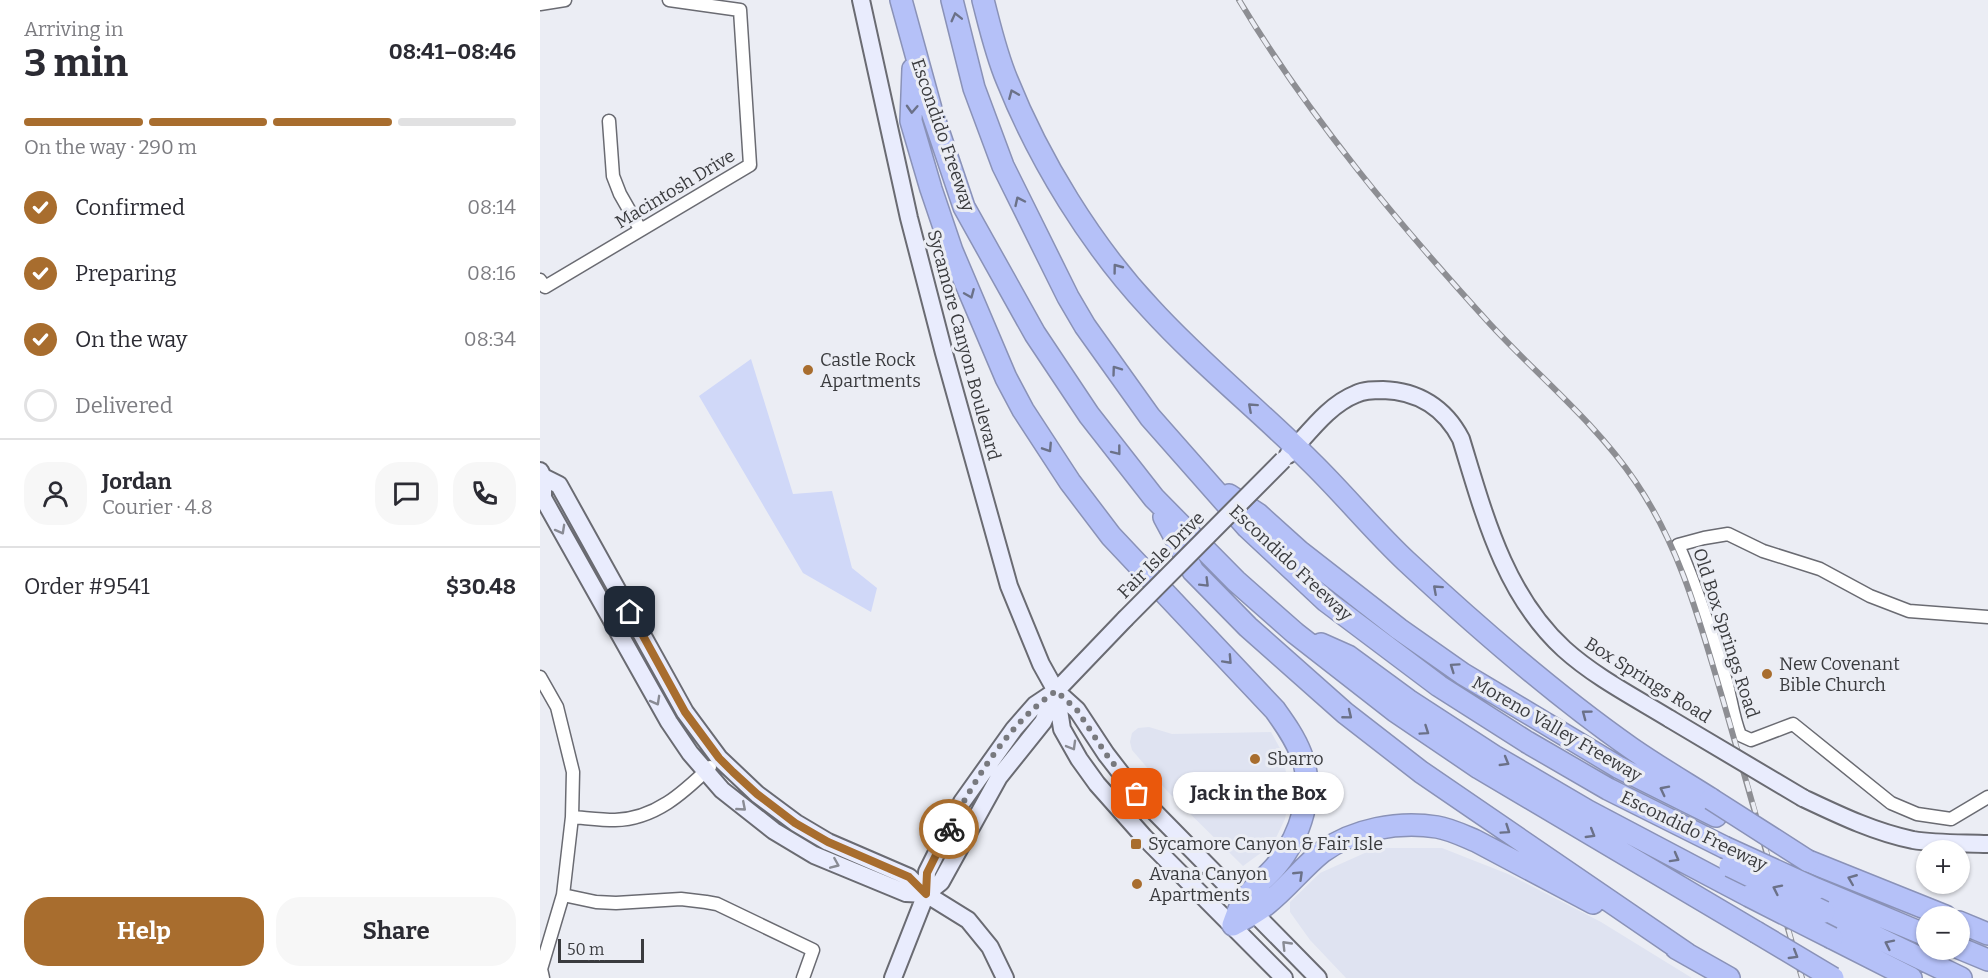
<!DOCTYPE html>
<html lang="en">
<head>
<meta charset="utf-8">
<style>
	:root { --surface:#fff; --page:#f7f7f7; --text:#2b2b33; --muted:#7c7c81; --line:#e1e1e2; --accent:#a86d2e }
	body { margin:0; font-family:Bitter,serif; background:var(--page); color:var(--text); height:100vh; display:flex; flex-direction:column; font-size:22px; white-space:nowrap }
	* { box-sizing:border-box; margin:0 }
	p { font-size:20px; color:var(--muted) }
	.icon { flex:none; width:33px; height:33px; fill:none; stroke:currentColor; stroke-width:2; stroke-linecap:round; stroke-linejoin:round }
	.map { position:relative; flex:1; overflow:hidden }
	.details { display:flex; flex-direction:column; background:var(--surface); width:540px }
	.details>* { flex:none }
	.tools { position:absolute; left:1376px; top:840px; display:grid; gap:12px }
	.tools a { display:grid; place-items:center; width:54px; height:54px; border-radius:50%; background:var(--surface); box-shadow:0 2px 4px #0004; font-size:30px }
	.scale { position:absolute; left:18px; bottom:15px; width:86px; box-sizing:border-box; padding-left:6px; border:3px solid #3a3b3e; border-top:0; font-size:16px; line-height:21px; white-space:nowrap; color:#3a3b3e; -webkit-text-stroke:4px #ebedf4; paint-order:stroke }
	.pin { position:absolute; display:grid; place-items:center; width:51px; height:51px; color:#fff; margin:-26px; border-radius:12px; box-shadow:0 3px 9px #0006 }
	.courier { position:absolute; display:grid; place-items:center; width:60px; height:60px; margin:-30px; border:4px solid #a86d2e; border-radius:50%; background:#fff; color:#222; box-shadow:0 2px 8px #0007 }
	.bubble { position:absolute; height:42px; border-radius:21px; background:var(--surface); box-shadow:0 2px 4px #0004; font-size:20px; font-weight:700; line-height:42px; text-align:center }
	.overview em { font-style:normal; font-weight:700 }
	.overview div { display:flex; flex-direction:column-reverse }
	.overview { display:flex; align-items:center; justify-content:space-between; height:102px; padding:0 24px }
	h1 { font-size:39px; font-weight:700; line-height:45px }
	.bar { display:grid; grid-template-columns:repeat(4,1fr); gap:9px 6px; align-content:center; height:72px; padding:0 24px }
	.bar i { height:8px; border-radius:4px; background:var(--line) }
	.bar .active { background:var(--accent) }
	.bar p { grid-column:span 4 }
	.line { display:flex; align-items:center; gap:15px; padding:0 24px; border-top:2px solid var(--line) }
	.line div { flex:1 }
	.round { display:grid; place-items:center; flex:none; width:63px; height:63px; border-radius:24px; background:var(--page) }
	ol { padding:0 24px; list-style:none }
	li { display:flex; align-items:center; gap:18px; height:66px }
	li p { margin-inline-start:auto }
	li .icon { padding:6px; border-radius:50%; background:var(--accent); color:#fff; stroke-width:4 }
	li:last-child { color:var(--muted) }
	li i { width:33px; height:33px; border:3px solid var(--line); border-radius:50% }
	.button { display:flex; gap:12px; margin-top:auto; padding:12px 24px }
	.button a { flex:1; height:69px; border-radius:24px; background:var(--accent); color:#fff; font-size:24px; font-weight:700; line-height:69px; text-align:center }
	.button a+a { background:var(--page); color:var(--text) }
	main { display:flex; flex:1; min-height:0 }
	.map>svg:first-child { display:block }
	.built { fill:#dfe3f1 }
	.green { fill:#d0d8f8 }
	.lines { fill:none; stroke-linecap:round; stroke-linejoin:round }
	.street-casing { stroke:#6a6b72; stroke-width:15 }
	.secondary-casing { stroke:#6a6b72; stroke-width:20 }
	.highway-casing { stroke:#8a92b7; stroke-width:24 }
	.street { stroke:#fff; stroke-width:12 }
	.secondary { stroke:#e9ecfd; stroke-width:16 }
	.highway { stroke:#b5c1f8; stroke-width:21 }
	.rail-casing { stroke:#8d8e93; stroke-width:6 }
	.rail { stroke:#ebedf4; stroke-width:4; stroke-dasharray:11; stroke-linecap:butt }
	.secondary-bridge-casing { stroke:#6a6b72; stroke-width:20; stroke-linecap:butt }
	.highway-bridge-casing { stroke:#8a92b7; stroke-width:24; stroke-linecap:butt }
	.secondary-bridge { stroke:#e9ecfd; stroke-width:16 }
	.highway-bridge { stroke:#b5c1f8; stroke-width:21 }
	.oneway { stroke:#6b7188 }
	.oneway2 { stroke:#898b94 }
	.done { stroke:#78797e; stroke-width:6; stroke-dasharray:0 10.8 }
	.route { stroke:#a86d2e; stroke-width:8 }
	.poi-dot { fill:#a86d2e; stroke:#ebedf4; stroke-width:2 }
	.labels { text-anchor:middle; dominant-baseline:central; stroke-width:6; stroke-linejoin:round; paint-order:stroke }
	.street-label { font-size:18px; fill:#3a3b3e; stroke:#ebedf4 }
	.poi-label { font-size:18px; fill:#3a3b3e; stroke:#ebedf4; text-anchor:start }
</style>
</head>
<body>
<main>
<section class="details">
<div class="overview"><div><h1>3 min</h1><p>Arriving in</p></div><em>08:41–08:46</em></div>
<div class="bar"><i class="active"></i><i class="active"></i><i class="active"></i><i></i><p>On the way · 290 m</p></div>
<ol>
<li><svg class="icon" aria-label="check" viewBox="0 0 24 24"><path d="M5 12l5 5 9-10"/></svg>Confirmed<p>08:14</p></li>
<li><svg class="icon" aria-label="check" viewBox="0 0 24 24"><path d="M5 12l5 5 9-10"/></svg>Preparing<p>08:16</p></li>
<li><svg class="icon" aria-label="check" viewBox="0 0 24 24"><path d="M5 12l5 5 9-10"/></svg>On the way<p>08:34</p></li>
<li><i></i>Delivered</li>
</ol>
<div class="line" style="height:108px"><a class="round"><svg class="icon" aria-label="person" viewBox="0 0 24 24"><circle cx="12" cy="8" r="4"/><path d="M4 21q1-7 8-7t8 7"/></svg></a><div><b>Jordan</b><p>Courier · 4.8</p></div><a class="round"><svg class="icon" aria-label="chat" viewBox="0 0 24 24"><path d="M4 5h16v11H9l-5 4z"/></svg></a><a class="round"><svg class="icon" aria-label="phone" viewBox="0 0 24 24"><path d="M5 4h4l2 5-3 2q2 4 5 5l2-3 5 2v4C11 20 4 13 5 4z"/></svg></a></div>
<div class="line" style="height:78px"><div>Order #9541</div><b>$30.48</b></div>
<div class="button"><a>Help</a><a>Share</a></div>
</section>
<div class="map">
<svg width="1448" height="978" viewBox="0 0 1448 978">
	<rect width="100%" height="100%" fill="#ebedf4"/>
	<path class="built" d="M609 727 632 734 731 732 742 752 750 793 745 819 733 844 703 866 628 792 592 750 590 742 592 733 598 728Z
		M836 848H902L968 874 1061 922 1152 978H806L770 940 750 912V902L780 873Z"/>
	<path class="green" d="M211 359 253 494 292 491 312 568 337 588 331 612 263 573 159 396Z"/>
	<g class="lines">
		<g class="street-casing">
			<path id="street" d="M0 4 25 0
				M69 121 73 176 80 194 100 229
				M0 280 5 287 210 165 200 10 129 0
				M1448 617 1369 611 1330 596 1280 569 1223 551 1188 534 1164 538 1138 545C1157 589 1172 635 1186 681 1191 699 1193 718 1200 735L1211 740 1253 724 1351 803 1377 814 1411 819 1448 797
				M0 677 17 707 33 772 32 817 23 895 1 969 3 978
				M32 817C46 818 61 820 75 820 115 819 143 793 170 767
				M23 895 56 902 76 903 141 899 166 902 177 904 273 950 263 978"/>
		</g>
		<g class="secondary-casing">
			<path id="secondary" d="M321 0 369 218 404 353 469 586 501 664 516 691 537 710 566 754 597 794 778 978
				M748 455C768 434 788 405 816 394 824 390 834 390 843 390 878 391 905 408 921 439 944 514 964 594 1024 649 1055 677 1094 697 1130 719
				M0 471 3 477V498L129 722 150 753 182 790 234 831 274 855 366 893 386 894
				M3 477 19 485 145 712 179 758 217 794 256 823 288 842 369 877 386 894 428 920 450 947 465 978
				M516 691 522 729 539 759 557 784 604 837 744 978
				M1263 798C1299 815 1334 832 1373 840 1397 844 1423 843 1448 844
				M386 894 401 882 459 777 503 722 516 692
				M353 978 386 894 387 872 422 802 474 729 495 705 516 691 585 619"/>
		</g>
		<g class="highway-casing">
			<path id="highway" d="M361 0 391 109 424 207 495 334 549 415 614 498 696 581 755 633 855 711 939 768 1216 932
				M412 0 434 88 463 166 528 297 545 326 610 417 707 527 786 601 899 686 987 742 1068 789 1184 847
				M443 0C450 27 456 54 467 80 499 160 551 245 610 308 660 363 718 409 770 461 803 493 832 529 866 561 937 627 1011 692 1091 748 1117 766 1144 782 1171 799
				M373 69 371 121 391 189 412 251 466 378 483 410 530 482 571 536 735 710C745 724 755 738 761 754 776 791 760 837 736 866 726 878 713 887 704 900 699 907 696 917 693 925
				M689 495 718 514 759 551 859 629 923 674 1078 767 1176 816
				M624 517 653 571 708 627 805 713 881 772 1147 954
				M781 644 808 656 868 700 954 756 1048 811 1209 896
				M1268 861 1405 916
				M1276 889 1386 935
				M1284 912 1421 978
				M1419 922 1448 934
				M693 925C705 918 718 912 728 903 747 888 763 867 782 852 814 829 858 821 897 827 910 829 924 836 936 841L1053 903
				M1292 938 1371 978
				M1136 948 1189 978
				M1419 948 1448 960"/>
		</g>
		<use href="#street" class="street"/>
		<use href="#secondary" class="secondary"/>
		<use href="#highway" class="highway"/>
		<g class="rail-casing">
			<path id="rail" d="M699 0C769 117 858 223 950 324 998 376 1055 422 1095 481 1141 548 1160 623 1183 700 1210 792 1236 885 1262 978"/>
		</g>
		<use href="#rail" class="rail"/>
		<g class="secondary-bridge-casing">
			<path id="secondary-bridge" d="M585 619 743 460
				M1130 719 1263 798"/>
		</g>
		<g class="highway-bridge-casing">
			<path id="highway-bridge" d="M1171 799 1268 861
				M1184 847 1276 889
				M1190 866 1284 912
				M1209 896 1292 938
				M1216 932 1293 978"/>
		</g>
		<use href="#secondary-bridge" class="secondary-bridge"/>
		<use href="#highway-bridge" class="highway-bridge"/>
	</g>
	<defs><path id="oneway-chevron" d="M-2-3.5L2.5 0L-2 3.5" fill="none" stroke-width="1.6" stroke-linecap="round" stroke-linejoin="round" transform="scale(1.5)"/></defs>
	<g class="oneway">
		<use href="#oneway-chevron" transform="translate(416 17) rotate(-104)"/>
		<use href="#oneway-chevron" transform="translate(473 94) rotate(-113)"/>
		<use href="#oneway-chevron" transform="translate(372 109) rotate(93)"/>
		<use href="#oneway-chevron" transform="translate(479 201) rotate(-115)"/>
		<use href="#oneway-chevron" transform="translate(577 268) rotate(-127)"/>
		<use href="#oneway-chevron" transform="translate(430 294) rotate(67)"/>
		<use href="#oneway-chevron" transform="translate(576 370) rotate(-126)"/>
		<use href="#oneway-chevron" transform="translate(712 407) rotate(-138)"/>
		<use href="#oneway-chevron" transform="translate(508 448) rotate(57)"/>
		<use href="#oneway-chevron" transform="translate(577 451) rotate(52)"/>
		<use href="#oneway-chevron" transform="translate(665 583) rotate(45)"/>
		<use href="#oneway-chevron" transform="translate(897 589) rotate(-138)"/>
		<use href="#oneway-chevron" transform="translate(688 660) rotate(47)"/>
		<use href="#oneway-chevron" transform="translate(914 667) rotate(-145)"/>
		<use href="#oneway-chevron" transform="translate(1046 714) rotate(-143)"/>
		<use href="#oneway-chevron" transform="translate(808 715) rotate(39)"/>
		<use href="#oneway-chevron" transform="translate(885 731) rotate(34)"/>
		<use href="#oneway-chevron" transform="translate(965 762) rotate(30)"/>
		<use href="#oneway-chevron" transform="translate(1124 790) rotate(-153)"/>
		<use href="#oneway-chevron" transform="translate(966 830) rotate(34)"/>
		<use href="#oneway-chevron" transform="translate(1051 834) rotate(31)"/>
		<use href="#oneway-chevron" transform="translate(1135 858) rotate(29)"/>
		<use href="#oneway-chevron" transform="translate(759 875) rotate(-44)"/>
		<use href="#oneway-chevron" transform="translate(1312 879) rotate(-158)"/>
		<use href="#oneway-chevron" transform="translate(1237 889) rotate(-154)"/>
		<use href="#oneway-chevron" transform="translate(1349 944) rotate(-154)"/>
		<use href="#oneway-chevron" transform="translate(1254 955) rotate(31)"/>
	</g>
	<g class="oneway2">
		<use href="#oneway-chevron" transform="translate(21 530) rotate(61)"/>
		<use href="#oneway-chevron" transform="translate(116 701) rotate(61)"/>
		<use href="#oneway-chevron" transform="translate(532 746) rotate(60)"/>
		<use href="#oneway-chevron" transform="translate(202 807) rotate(41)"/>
		<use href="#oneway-chevron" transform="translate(295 864) rotate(23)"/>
		<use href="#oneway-chevron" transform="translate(746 945) rotate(-134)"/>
	</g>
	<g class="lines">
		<path class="done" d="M409 829C435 779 468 724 516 691L537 710 566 754 597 794"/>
		<path class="route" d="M90 612 145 712 179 758 193 772 217 794 255 823 288 842 369 877 386 894 387 873 409 829"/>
	</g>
	<g class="poi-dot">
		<circle cx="268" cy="370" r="6"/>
		<circle cx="1227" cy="674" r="6"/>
		<circle cx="715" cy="759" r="6"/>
		<rect x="590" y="838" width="12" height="12" rx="3"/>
		<circle cx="597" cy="884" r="6"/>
	</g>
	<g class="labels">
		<g class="street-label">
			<text transform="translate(403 135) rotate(71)">Escondido Freeway</text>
			<text transform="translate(135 189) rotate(-31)">Macintosh Drive</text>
			<text transform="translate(424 345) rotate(75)">Sycamore Canyon Boulevard</text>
			<text transform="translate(621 555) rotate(-45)">Fair Isle Drive</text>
			<text transform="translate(751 563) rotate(43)">Escondido Freeway</text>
			<text transform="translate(1186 633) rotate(72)">Old Box Springs Road</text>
			<text transform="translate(1108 680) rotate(32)">Box Springs Road</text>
			<text transform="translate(1017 729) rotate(30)">Moreno Valley Freeway</text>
			<text transform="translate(1154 831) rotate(26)">Escondido Freeway</text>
		</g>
		<g class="poi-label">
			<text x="280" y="360">Castle Rock<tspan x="280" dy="21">Apartments</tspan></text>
			<text x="1239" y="664">New Covenant<tspan x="1239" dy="21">Bible Church</tspan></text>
			<text x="727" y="759">Sbarro</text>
			<text x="608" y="844">Sycamore Canyon &amp; Fair Isle</text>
			<text x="609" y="874">Avana Canyon<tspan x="609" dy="21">Apartments</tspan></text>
		</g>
	</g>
</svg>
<div class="tools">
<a>+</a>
<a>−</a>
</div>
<div class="scale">50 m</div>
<div class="pin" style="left:597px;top:794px;background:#ea580c"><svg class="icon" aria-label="bag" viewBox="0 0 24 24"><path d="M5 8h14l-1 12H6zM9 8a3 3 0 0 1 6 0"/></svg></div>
<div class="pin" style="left:90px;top:612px;background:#1f2937"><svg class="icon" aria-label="home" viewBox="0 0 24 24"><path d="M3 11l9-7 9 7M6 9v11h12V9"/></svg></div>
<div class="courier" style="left:409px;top:829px"><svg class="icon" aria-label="bike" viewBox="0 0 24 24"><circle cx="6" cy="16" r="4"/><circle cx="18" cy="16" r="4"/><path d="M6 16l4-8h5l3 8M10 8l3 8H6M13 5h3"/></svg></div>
<div class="bubble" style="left:633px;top:772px;width:171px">Jack in the Box</div>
</div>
</main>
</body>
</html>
